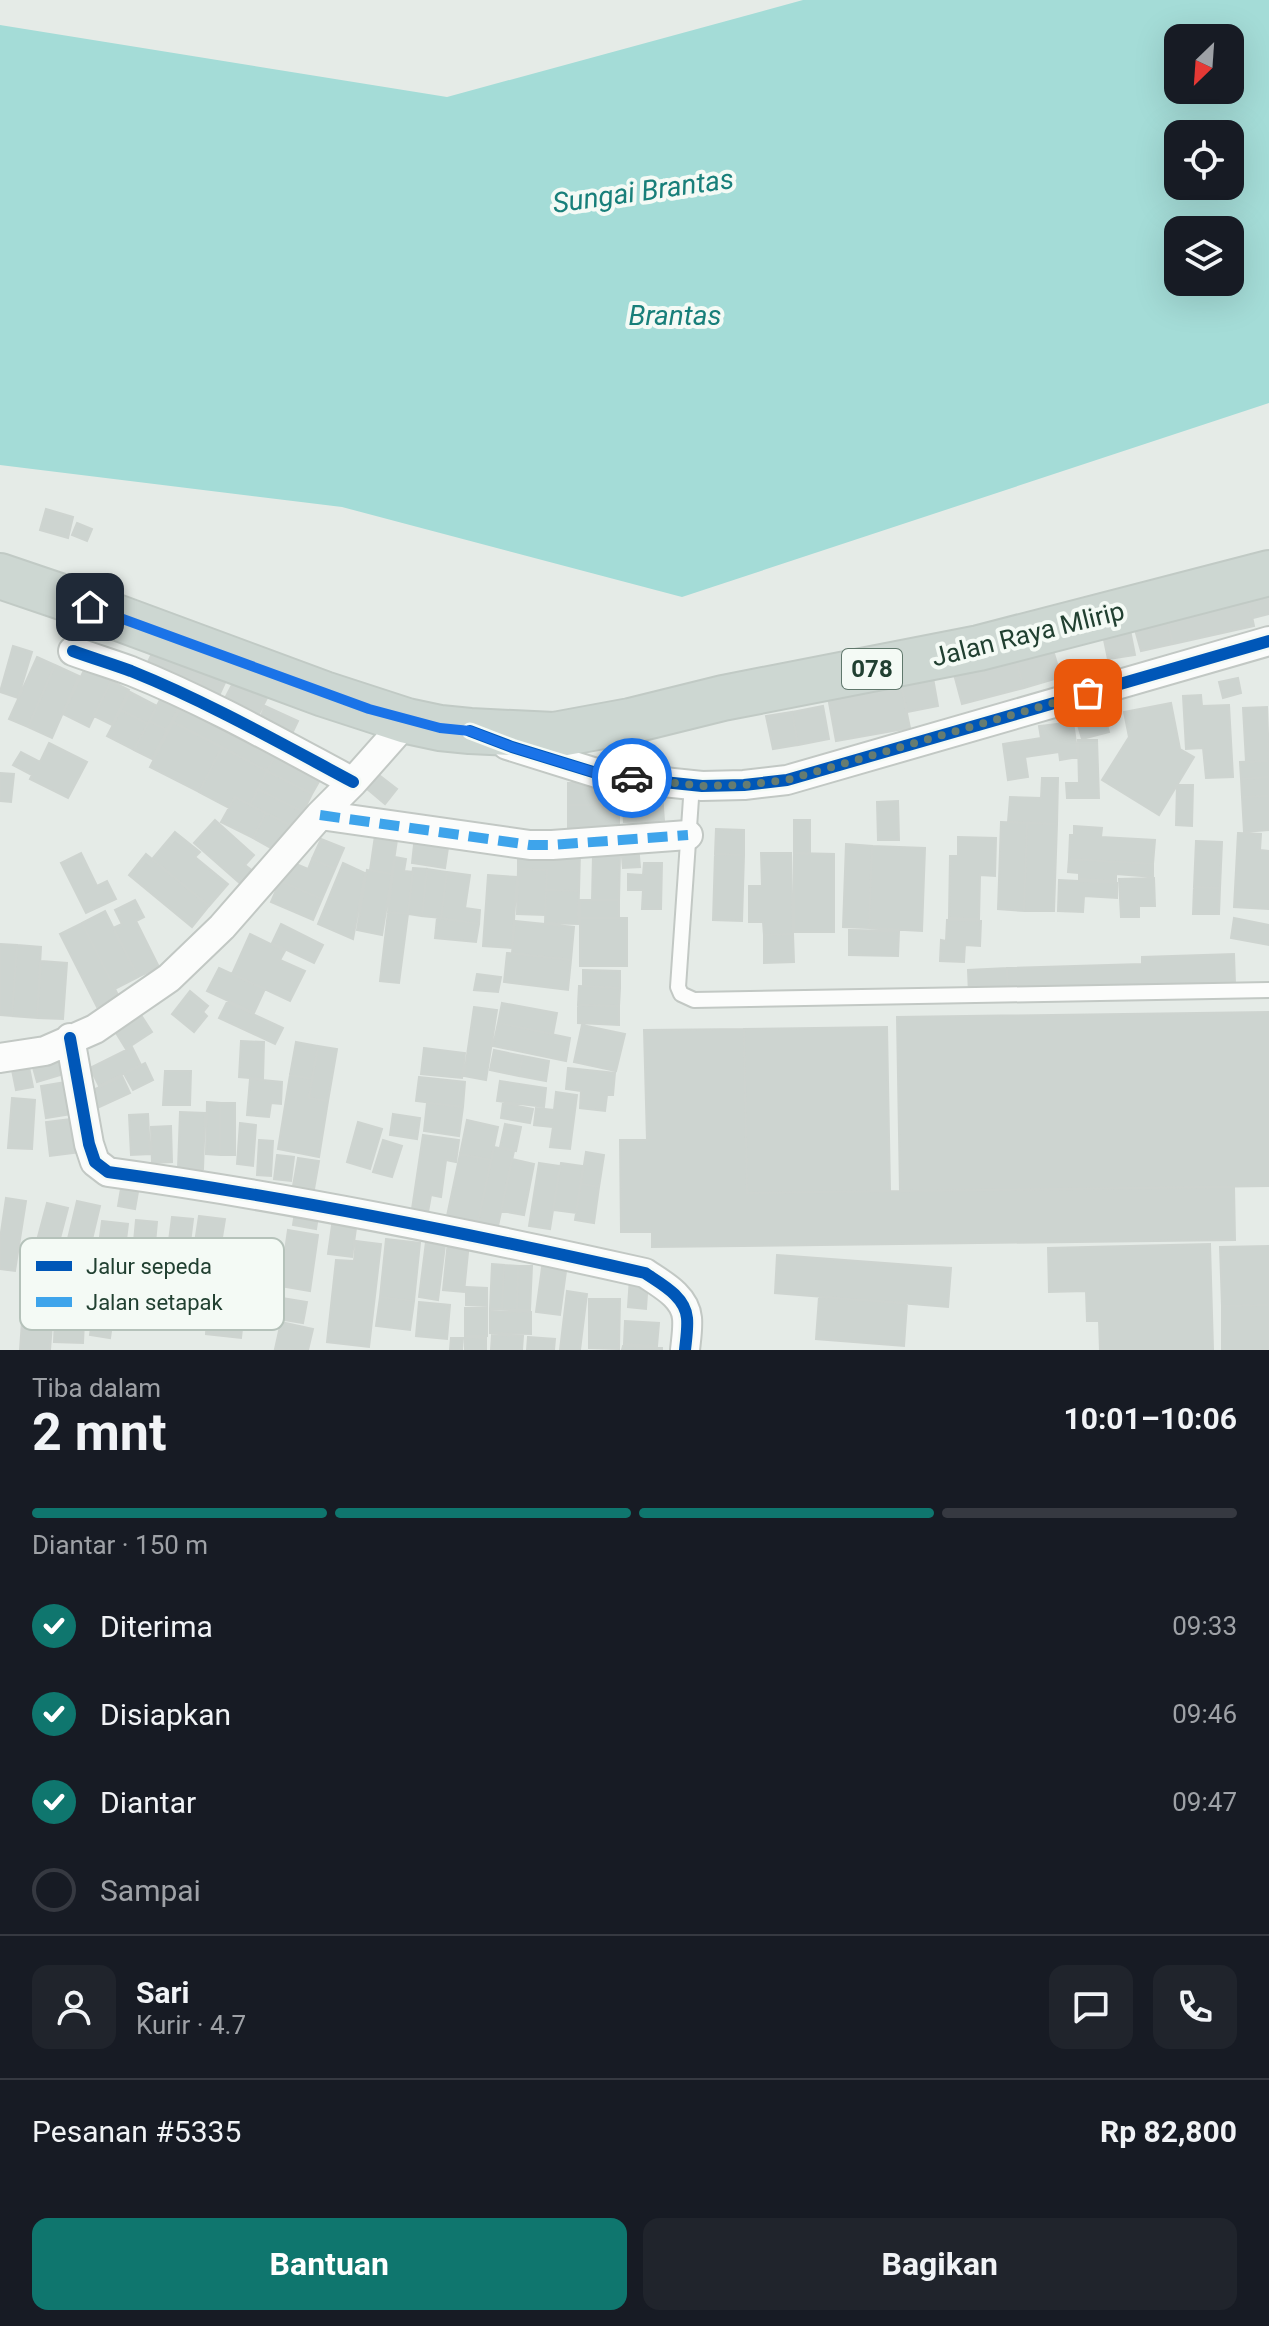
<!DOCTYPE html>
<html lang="id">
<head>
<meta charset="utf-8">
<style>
	:root { --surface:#171b24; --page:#20242c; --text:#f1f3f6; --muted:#9ea1a6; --line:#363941; --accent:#0f766e }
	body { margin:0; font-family:Roboto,sans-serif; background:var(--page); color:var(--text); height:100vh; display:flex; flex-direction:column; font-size:30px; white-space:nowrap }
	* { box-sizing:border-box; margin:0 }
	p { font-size:26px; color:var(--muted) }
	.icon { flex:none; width:44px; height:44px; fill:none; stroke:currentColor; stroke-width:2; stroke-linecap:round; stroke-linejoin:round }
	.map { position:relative; height:1350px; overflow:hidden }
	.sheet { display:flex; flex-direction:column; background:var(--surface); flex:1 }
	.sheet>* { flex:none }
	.needle { width:52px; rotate:205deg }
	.tools { position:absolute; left:1164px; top:24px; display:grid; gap:16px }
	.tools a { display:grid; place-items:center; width:80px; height:80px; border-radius:16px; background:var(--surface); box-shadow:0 8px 32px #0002; font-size:40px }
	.pin { position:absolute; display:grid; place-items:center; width:68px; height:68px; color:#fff; margin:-34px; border-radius:16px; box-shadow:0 4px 12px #0006 }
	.courier { position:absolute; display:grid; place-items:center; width:80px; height:80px; margin:-40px; border:6px solid #1a73e8; border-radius:50%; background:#fff; color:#222; box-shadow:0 2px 10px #0007 }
	.summary em { font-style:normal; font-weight:700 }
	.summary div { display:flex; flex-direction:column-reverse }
	.summary { display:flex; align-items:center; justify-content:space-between; height:136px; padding:0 32px }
	h1 { font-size:52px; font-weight:700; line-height:60px }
	.bar { display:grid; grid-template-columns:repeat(4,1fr); gap:12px 8px; align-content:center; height:96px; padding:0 32px }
	.bar i { height:10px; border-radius:6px; background:var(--line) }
	.bar .active { background:var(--accent) }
	.bar p { grid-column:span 4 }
	.line { display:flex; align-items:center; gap:20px; padding:0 32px; border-top:2px solid var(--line) }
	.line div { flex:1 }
	.round { display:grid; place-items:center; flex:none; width:84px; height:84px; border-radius:16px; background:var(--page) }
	ol { padding:0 32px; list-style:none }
	li { display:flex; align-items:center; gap:24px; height:88px }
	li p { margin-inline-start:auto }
	li .icon { padding:8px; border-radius:50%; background:var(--accent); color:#fff; stroke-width:4 }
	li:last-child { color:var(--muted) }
	li i { width:44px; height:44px; border:4px solid var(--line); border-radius:50% }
	.action { display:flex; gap:16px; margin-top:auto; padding:16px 32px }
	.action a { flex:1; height:92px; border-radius:16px; background:var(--accent); color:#fff; font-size:32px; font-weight:700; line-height:92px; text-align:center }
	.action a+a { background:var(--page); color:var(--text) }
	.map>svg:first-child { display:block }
	.water { fill:#a4dcd7; fill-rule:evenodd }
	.building { fill:#cdd4d0; stroke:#ced4d0; stroke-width:2 }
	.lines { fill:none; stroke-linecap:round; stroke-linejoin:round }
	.lane-casing { stroke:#c2c8c4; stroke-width:18 }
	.street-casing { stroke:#c2c8c4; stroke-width:32 }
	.primary-casing { stroke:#c1cac5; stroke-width:48 }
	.lane { stroke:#fbfcfb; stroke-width:14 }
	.street { stroke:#fbfcfb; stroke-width:28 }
	.primary { stroke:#cdd7d2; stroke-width:44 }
	.quiet { stroke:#3ea4eb; stroke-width:10; stroke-dasharray:20 10; stroke-linecap:butt }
	.cycleway-casing { stroke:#f4faf5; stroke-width:17 }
	.cycleway { stroke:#0057b8; stroke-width:12 }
	.done { stroke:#667c71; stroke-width:8; stroke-dasharray:0 14.4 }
	.route { stroke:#1a73e8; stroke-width:10 }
	.labels { text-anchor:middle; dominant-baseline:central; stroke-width:8; stroke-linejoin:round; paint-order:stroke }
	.shield { fill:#f4faf5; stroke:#60786c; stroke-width:2 }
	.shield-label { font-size:24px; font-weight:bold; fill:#214031 }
	.street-label { font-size:26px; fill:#214031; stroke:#f4faf5 }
	.water-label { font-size:28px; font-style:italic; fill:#187f7a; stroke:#f4faf5 }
	.key { fill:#f4faf5; stroke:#b5c2ba; stroke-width:2 }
	.key-label { font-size:22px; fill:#214031 }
</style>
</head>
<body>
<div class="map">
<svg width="1269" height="1350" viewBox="0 0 1269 1350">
	<rect width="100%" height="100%" fill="#e5ebe7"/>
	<path class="water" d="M803 0H1269V403L682 597 342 507 0 465V25L447 97ZM1178 38H1230V90H1178ZM1178 134H1230V186H1178ZM1178 230H1230V282H1178Z"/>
	<path class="building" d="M46 509 73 517 68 538 40 530Z
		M77 523 92 529 87 541 72 535Z
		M1269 586V614L1253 618 1246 591Z
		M1247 592 1254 626 1173 644 1165 610Z
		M1167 619 1173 644 1141 651 1134 626Z
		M1130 630 1135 655 1108 659 1103 635Z
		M1050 640 1061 677 1024 688 1013 650Z
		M13 646 32 652 18 698 0 692Z
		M155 647 210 663 197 691 170 678 172 673 148 662Z
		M1013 650 1024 688 962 704 952 667Z
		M37 657 55 665 28 727 9 719Z
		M210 663 230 672 217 700 197 691Z
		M55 665 79 676 52 738 28 727Z
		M85 668 111 681 89 727 63 714Z
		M933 678 938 706 907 712 901 684Z
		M1238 678 1241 693 1223 698 1219 682Z
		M235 679 268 696 257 718 223 702Z
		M111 681 129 690 112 725 94 716Z
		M901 684 910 728 836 741 828 697Z
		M130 692 157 706 148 724 121 710Z
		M163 694 181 703 167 730 149 721Z
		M1201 695 1202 706 1229 705 1233 777 1206 778 1203 748 1186 749 1183 696Z
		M185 700 279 749 267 771 173 722Z
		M1171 703 1180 749 1194 757 1159 815 1102 780 1129 737 1124 712Z
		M265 706 298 721 289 740 257 725Z
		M823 706 829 739 798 745 792 712Z
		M1267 707 1269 761 1246 762 1243 708Z
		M121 710 148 724 134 750 107 736Z
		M1103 711 1109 732 1082 739 1076 718Z
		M792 712 798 745 773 749 766 716Z
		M149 721 167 730 152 759 134 750Z
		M173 722 222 747 199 792 150 767Z
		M1073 722 1078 757 1060 760 1059 752 1025 757 1028 777 1008 780 1003 744 1041 738 1039 726Z
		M1078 740H1097L1099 798H1067L1066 783H1079Z
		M49 743 87 762 68 798 30 779 32 775 13 765 21 752 40 762Z
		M222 747 267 771 250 805 235 797 229 808 199 792Z
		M279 749 324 773 312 794 267 771Z
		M1269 761V777L1241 779 1240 762Z
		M267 771 312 794 303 812 258 789Z
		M0 773 14 774 11 802 0 801Z
		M379 775 397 789 385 804 367 789Z
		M1269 777V796L1242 797 1241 779Z
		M1042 778H1058L1057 824 1008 822 1010 797 1041 798Z
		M568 783H619V805H568Z
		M1177 785H1193L1192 826 1176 825Z
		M258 789 303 812 295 828 250 805Z
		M662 789 663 807 623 808 622 790Z
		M1269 796V830L1244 832 1242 797Z
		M235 797 266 813 253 838 221 822Z
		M898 801 899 840H878L877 802Z
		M568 805H619V832H568Z
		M663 807 664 821 624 822 623 808Z
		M266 813 290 825 276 851 253 838Z
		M215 820 254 855 245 865 254 872 243 886 194 843Z
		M794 820H810V854L794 853Z
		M1001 822 1027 823 1024 911 998 909Z
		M1027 823 1057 824 1054 911H1024Z
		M1074 826 1102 828 1101 837 1155 840 1153 864 1069 859 1070 835H1074Z
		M376 829 398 833 392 874 370 870Z
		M716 829 744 830V855L715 854Z
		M175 832 200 852 195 857 228 884 209 906 152 859Z
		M1238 833 1261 834 1260 850 1269 851V909L1234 907Z
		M415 836 449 841 445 868 412 863Z
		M958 837 996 838 995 876 980 875 979 919 949 918 950 856H958Z
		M321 839 344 848 335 869 312 859Z
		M1196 841 1222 842 1220 888 1194 887Z
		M846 844 872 846 869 928 843 927Z
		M638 845 640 867 623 868 621 846Z
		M872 846 925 848 922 931 869 928Z
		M518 851 580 853 579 891 546 890 547 870 518 869Z
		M81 853 97 886 107 881 116 899 86 913 61 863Z
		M761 853H791L793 934 764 935 763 922H749V886H762Z
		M794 853 834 854V932H794Z
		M146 854 209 906 192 927 129 875Z
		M715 854 744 855 742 921 713 920Z
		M593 855H620L619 900H592Z
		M395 857 406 859 404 871 413 872 408 914 388 912Z
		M312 859 335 869 322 899 280 881 289 861 308 869Z
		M1069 859 1153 864V877L1116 874V881L1079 879V873L1068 872Z
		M343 863 365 873 353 939 318 924Z
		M644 863H662L661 909H642L643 890H628V874L643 875Z
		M413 868 427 869 422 916 408 914Z
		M427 869 447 872 441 918 422 916Z
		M518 869 547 870 545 915 517 914Z
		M367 870 392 874 382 935 357 930Z
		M447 872 470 875 465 908 480 910 479 924 441 918Z
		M488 875 517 877 512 948 483 946Z
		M1154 878 1155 906H1139V917H1121L1119 879Z
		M1059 880 1117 883V898L1084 896 1083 912 1058 911Z
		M280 881 322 899 313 920 271 902Z
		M1194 887 1220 888 1219 914H1193Z
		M546 890 579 891 578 924 545 923Z
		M135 900 144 917 136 921 159 967 138 977 113 928 122 924 115 910Z
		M580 900H619V918H580Z
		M105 911 138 977 115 989 82 923Z
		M388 912 408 914 399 983 380 981Z
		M437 918 479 924 476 942 435 938Z
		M580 918H627V966H580Z
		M1234 918 1269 925V945L1231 938Z
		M947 920 981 921 980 946 965 945 964 962 940 961 941 940 946 941Z
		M515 921 574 927 571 960 512 953Z
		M82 923 119 997 97 1007 60 934Z
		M281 924 323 945 314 963 272 943Z
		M849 930 899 931 898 956 849 955Z
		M250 934 285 951 280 960 305 971 290 1001 232 974Z
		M793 934 794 962 764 963V935Z
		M0 944 17 945 12 1016 0 1015Z
		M17 945 41 947 37 1018 12 1016Z
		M507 953 571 960 568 990 504 982Z
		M1234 954 1235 984 1008 992 1007 968 1142 964V957Z
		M41 961 67 963 63 1019 37 1018Z
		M219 968 265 989 254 1013 207 991Z
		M1007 968 1008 992 969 994 968 970Z
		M583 970 620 971V988L583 986Z
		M477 974 501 977 498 992 474 990Z
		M579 986 620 988 619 1006 578 1005Z
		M190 991 208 1006 203 1012 207 1016 194 1032 172 1014Z
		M227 1002 283 1028 275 1044 219 1018Z
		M502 1003 557 1013 553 1034 498 1023Z
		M578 1005 619 1006V1025L578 1023Z
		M474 1007 497 1010 486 1080 464 1076Z
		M139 1012 152 1032 126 1049 113 1028Z
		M1269 1012V1186L900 1191 897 1017Z
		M498 1023 570 1038 566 1061 493 1046Z
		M582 1025 625 1034 616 1071 574 1062Z
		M887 1027 890 1191 747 1193 744 1029Z
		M744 1029 747 1193 1234 1187 1235 1240 652 1247V1232H621L620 1140H647L644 1030Z
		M241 1041 264 1042 263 1079 239 1077Z
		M296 1042 318 1046 312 1079 290 1075Z
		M318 1046 337 1049 328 1101 309 1098Z
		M132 1047 141 1065 99 1086 90 1068Z
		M424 1048 465 1053 462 1078 421 1074Z
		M494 1050 523 1056 519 1076 490 1070Z
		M65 1054 70 1072 37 1082 32 1064Z
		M523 1056 549 1061 546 1081 519 1076Z
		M28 1062 33 1087 16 1090 11 1065Z
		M145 1063 153 1080 133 1090 124 1074Z
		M568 1068 615 1073 613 1095H607L605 1111 580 1108 581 1091 566 1089Z
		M165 1071H191L190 1105H163Z
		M290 1075 312 1079 309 1098 328 1101 319 1157 278 1149Z
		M122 1076 130 1093 93 1110 85 1094Z
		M419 1077 465 1082 463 1107 416 1101Z
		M250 1079 282 1082 281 1104 271 1103 269 1117 247 1115Z
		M72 1081 78 1113 46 1118 41 1086Z
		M500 1081 546 1088 544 1107 497 1101Z
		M556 1092 577 1095 570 1149 550 1147 553 1127 534 1125 536 1108 554 1110Z
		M12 1098 35 1100 32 1149 8 1148Z
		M207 1102 220 1103V1155L206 1154Z
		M220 1103H235V1155H220Z
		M427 1103 463 1107 459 1136 424 1131Z
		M503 1103 533 1109 530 1123 501 1118Z
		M180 1112 205 1113 203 1169H178Z
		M148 1114 150 1154 131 1155 129 1115Z
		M393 1114 420 1118 417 1139 390 1135Z
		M78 1118 82 1152 50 1156 46 1122Z
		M467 1120 498 1127 491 1160 460 1154Z
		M358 1122 382 1129 370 1169 347 1162Z
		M240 1123 256 1125 253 1166 237 1164Z
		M505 1124 521 1127 516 1151 500 1147Z
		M171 1126 172 1162 152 1163 151 1127Z
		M423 1135 459 1140 456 1162 446 1160 441 1197 431 1195 428 1212 412 1209Z
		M259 1140 273 1141 271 1176 257 1175Z
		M383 1140 402 1146 392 1177 373 1172Z
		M494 1147 514 1151 498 1226 478 1222Z
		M586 1152 604 1155 599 1187 581 1184Z
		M460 1154 491 1160 478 1222 447 1216Z
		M277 1155 294 1157 291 1181 274 1179Z
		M298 1158 319 1161 314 1189 293 1186Z
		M512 1159 534 1164 524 1215 501 1211Z
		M539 1163 560 1166 550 1229 529 1226Z
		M561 1163 583 1166 576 1213 553 1210Z
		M122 1183 139 1186 135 1209 118 1206Z
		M581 1184 599 1187 594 1223 575 1220Z
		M6 1198 26 1201 15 1271 0 1269V1239Z
		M77 1201 100 1206 84 1273 61 1268Z
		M47 1203 68 1208 53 1265 32 1259Z
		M296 1206 319 1210 316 1229 293 1225Z
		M199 1216 225 1219 215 1280 190 1276Z
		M172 1217 193 1219 186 1275 165 1273Z
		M333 1218 357 1221 352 1257 328 1254Z
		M136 1220 157 1222 153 1265 132 1263Z
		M102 1221 128 1224 121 1280 95 1276Z
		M288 1230 318 1235 310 1291 280 1286Z
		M386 1239 420 1243 414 1301 380 1297Z
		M356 1241 381 1244 369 1347 327 1342 336 1260 354 1261Z
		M448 1241 469 1243 464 1292 443 1290Z
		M426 1242 445 1245 438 1300 419 1297Z
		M1210 1244 1213 1350H1100L1099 1321H1087L1086 1291 1049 1292 1048 1248Z
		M1269 1246V1305L1222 1306 1220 1247Z
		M777 1255 951 1268 948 1307 775 1293Z
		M543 1260 567 1264 560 1315 536 1312Z
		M492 1264 504 1265 502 1309H490Z
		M504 1265 518 1266 517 1310 502 1309Z
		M518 1266H532L530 1310H517Z
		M630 1277 648 1279 646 1309 628 1307Z
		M225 1282 247 1284 241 1338 206 1334 207 1316 221 1318Z
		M466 1287 487 1288V1306L466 1305Z
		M567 1291 587 1294 580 1350H560Z
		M96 1294 116 1297 110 1338 90 1335Z
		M380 1297 414 1301 410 1330 376 1326Z
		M819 1297 907 1303 904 1346 816 1339Z
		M282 1298 307 1302 303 1323 278 1319Z
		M589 1299H620L619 1349 589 1348Z
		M419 1302 450 1305 447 1339 416 1336Z
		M1269 1305V1350H1222V1306Z
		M465 1308H487V1336H465Z
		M490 1311 531 1312V1334L490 1333Z
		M55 1320 84 1321 83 1343 54 1342Z
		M22 1321 52 1324 50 1350H20Z
		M625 1321 659 1323 657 1346 624 1344Z
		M281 1322 313 1329 308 1350 275 1349Z
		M492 1335 523 1336 522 1350H491Z
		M465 1337 486 1338V1350H465Z
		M528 1337 555 1339 554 1350H527Z
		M451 1338H463L462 1350H450Z
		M623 1346 662 1348V1350H622Z"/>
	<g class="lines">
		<g class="lane-casing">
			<path id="lane" d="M692 784 678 987 681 994 694 1000 1269 990"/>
		</g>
		<g class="street-casing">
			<path id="street" d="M73 651C92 658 112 664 131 671 208 702 280 743 353 782
				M507 745 606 776 702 786 744 785 787 780 1269 641
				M320 815 530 845H552L688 835
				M70 1038 89 1144 95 1162 108 1172C289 1197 467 1233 645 1273 661 1284 685 1296 687 1318 688 1328 686 1340 685 1350
				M0 1058 45 1051 95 1029 169 978 222 927 320 815 353 782 407 721"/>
		</g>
		<g class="primary-casing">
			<path id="primary" d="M0 576 62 597 324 694 407 721 440 728 470 731 554 735 630 721 723 698 979 648 1269 573"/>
		</g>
		<use href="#lane" class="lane"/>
		<use href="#street" class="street"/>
		<use href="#primary" class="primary"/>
		<path class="quiet" d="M320 815 530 845H552L688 835"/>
		<g class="cycleway-casing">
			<path id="cycleway" d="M73 651C92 658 112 664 131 671 208 702 280 743 353 782
				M470 731 512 747 606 776 702 786 744 785 787 780 1269 641
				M70 1038 89 1144 95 1162 108 1172C289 1197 467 1233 645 1273 661 1284 685 1296 687 1318 688 1328 686 1340 685 1350"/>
		</g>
		<use href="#cycleway" class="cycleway"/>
	</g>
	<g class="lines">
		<path class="done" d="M632 778 702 786 744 785 787 780 1088 693"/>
		<path class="route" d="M90 607 369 709 440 728 470 731 512 747 606 776 632 778"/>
	</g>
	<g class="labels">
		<rect class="shield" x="842" y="649" width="60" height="40" rx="6"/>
		<g class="shield-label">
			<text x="872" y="669">078</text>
		</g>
		<g class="street-label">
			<text transform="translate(1028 634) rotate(-14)">Jalan Raya Mlirip</text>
		</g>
		<g class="water-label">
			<text transform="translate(643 191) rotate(-8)">Sungai Brantas</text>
			<text x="675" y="315">Brantas</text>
		</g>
	</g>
	<rect x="20" y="1238" width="264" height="92" rx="12" class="key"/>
	<rect x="36" y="1261" width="36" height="10" fill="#0057b8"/>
	<rect x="36" y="1297" width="36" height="10" fill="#3ea4eb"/>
	<g class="key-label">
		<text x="86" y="1274">Jalur sepeda</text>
		<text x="86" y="1310">Jalan setapak</text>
	</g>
</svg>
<div class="tools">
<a><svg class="needle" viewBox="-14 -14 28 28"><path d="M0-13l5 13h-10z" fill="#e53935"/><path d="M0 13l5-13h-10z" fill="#9ea1a6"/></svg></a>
<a><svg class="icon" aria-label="locate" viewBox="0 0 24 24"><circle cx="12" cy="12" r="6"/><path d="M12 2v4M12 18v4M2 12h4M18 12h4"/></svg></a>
<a><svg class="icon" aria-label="layers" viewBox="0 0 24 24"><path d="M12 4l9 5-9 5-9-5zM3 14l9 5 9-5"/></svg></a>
</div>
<div class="pin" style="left:1088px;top:693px;background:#ea580c"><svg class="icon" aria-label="bag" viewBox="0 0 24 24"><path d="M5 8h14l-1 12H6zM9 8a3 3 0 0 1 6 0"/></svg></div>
<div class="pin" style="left:90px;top:607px;background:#1f2937"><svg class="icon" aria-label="home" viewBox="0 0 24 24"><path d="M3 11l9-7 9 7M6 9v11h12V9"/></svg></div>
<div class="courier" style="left:632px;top:778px"><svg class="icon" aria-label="car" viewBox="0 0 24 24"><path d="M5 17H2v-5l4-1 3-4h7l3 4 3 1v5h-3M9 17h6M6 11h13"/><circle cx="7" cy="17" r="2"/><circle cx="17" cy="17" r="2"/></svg></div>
</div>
<section class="sheet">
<div class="summary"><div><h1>2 mnt</h1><p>Tiba dalam</p></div><em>10:01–10:06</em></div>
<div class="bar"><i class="active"></i><i class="active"></i><i class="active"></i><i></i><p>Diantar · 150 m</p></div>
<ol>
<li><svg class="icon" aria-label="check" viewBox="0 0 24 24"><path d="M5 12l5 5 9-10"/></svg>Diterima<p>09:33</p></li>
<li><svg class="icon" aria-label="check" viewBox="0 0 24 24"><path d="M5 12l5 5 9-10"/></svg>Disiapkan<p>09:46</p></li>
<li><svg class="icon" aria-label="check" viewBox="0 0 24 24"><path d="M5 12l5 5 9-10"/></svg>Diantar<p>09:47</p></li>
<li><i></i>Sampai</li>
</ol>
<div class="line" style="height:144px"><a class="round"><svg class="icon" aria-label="person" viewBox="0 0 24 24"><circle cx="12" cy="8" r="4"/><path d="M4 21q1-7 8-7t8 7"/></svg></a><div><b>Sari</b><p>Kurir · 4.7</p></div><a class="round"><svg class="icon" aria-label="chat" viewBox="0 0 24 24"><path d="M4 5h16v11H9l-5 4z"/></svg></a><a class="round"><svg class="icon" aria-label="phone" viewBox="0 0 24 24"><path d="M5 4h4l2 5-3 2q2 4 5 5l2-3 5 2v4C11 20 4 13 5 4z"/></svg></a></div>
<div class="line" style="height:104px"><div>Pesanan #5335</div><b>Rp 82,800</b></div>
<div class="action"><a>Bantuan</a><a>Bagikan</a></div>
</section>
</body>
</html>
